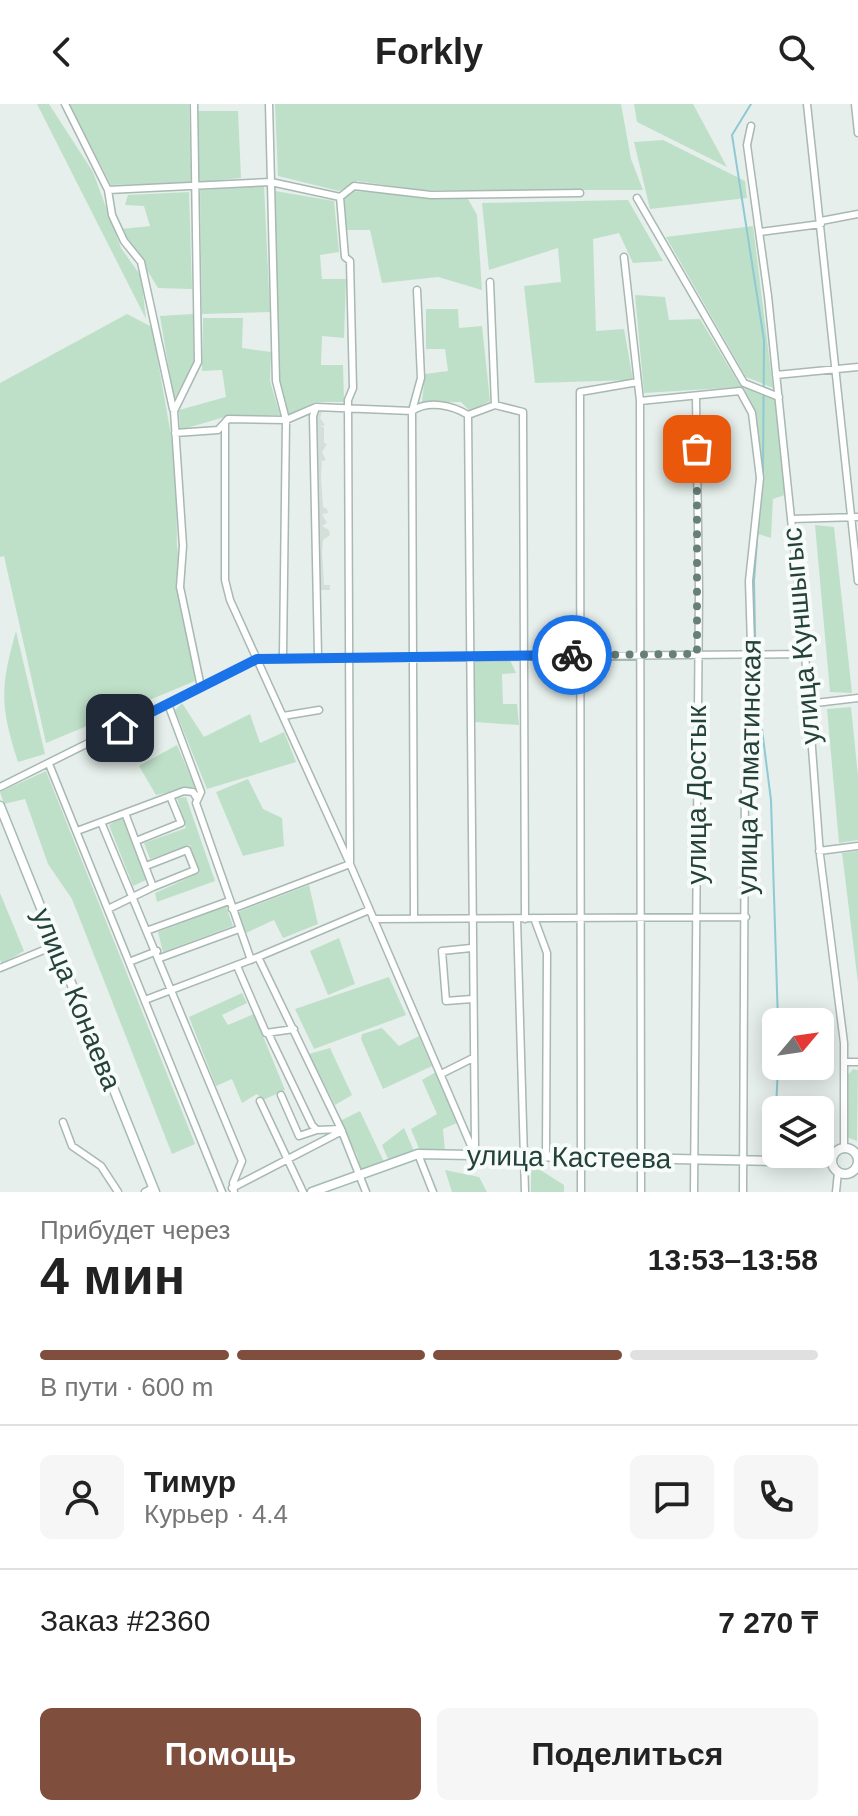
<!DOCTYPE html>
<html lang="ru">
<head>
<meta charset="utf-8">
<style>
	:root { --surface:#fff; --page:#f6f6f6; --text:#222; --muted:#767676; --line:#e0e0e0; --accent:#804e3d }
	body { margin:0; font-family:Helvetica,sans-serif; background:var(--page); color:var(--text); height:100vh; display:flex; flex-direction:column; font-size:30px; white-space:nowrap }
	* { box-sizing:border-box; margin:0 }
	p { font-size:26px; color:var(--muted) }
	.icon { flex:none; width:44px; height:44px; fill:none; stroke:currentColor; stroke-width:2; stroke-linecap:round; stroke-linejoin:round }
	.map { position:relative; height:1088px; overflow:hidden }
	.side { display:flex; flex-direction:column; background:var(--surface); flex:1 }
	.side>* { flex:none }
	.needle { width:52px; rotate:61deg }
	.tools { position:absolute; left:762px; top:904px; display:grid; gap:16px }
	.tools a { display:grid; place-items:center; width:72px; height:72px; border-radius:12px; background:var(--surface); box-shadow:0 4px 20px #0003; font-size:40px }
	.pin { position:absolute; display:grid; place-items:center; width:68px; height:68px; color:#fff; margin:-34px; border-radius:16px; box-shadow:0 4px 12px #0006 }
	.courier { position:absolute; display:grid; place-items:center; width:80px; height:80px; margin:-40px; border:6px solid #1a73e8; border-radius:50%; background:#fff; color:#222; box-shadow:0 2px 10px #0007 }
	.head em { font-style:normal; font-weight:600 }
	.head div { display:flex; flex-direction:column-reverse }
	.head { display:flex; align-items:center; justify-content:space-between; height:136px; padding:0 40px }
	h1 { font-size:52px; font-weight:600; line-height:60px }
	.bar { display:grid; grid-template-columns:repeat(4,1fr); gap:12px 8px; align-content:center; height:96px; padding:0 40px }
	.bar i { height:10px; border-radius:6px; background:var(--line) }
	.bar .selected { background:var(--accent) }
	.bar p { grid-column:span 4 }
	.line { display:flex; align-items:center; gap:20px; padding:0 40px; border-top:2px solid var(--line) }
	.line div { flex:1 }
	.round { display:grid; place-items:center; flex:none; width:84px; height:84px; border-radius:12px; background:var(--page) }
	.button { display:flex; gap:16px; margin-top:auto; padding:16px 40px }
	.button a { flex:1; height:92px; border-radius:12px; background:var(--accent); color:#fff; font-size:32px; font-weight:600; line-height:92px; text-align:center }
	.button a+a { background:var(--page); color:var(--text) }
	header { display:flex; justify-content:space-between; align-items:center; height:104px; padding:0 40px; background:var(--surface); font-size:36px; font-weight:600 }
	.map>svg:first-child { display:block }
	.built { fill:#d4dfda }
	.green { fill:#bfe0c8 }
	.lines { fill:none; stroke-linecap:round; stroke-linejoin:round }
	.stream { stroke:#8ec9d4; stroke-width:2 }
	.street-casing { stroke:#a8b8b2; stroke-width:9 }
	.secondary-casing { stroke:#a4bbb3; stroke-width:11 }
	.street { stroke:#fff; stroke-width:6 }
	.secondary { stroke:#fff; stroke-width:8 }
	.done { stroke:#687f78; stroke-width:8; stroke-dasharray:0 14.4 }
	.route { stroke:#1a73e8; stroke-width:10 }
	.labels { text-anchor:middle; dominant-baseline:central; stroke-width:8; stroke-linejoin:round; paint-order:stroke }
	.street-label { font-size:28px; fill:#24423a; stroke:#f7fbf9 }
</style>
</head>
<body>
<header><svg class="icon" aria-label="back" viewBox="0 0 24 24"><path d="M15 5l-7 7 7 7"/></svg>Forkly<svg class="icon" aria-label="search" viewBox="0 0 24 24"><circle cx="10" cy="10" r="6"/><path d="M15 15l6 6"/></svg></header>
<div class="map">
<svg width="858" height="1088" viewBox="0 0 858 1088">
	<rect width="100%" height="100%" fill="#e6efeb"/>
	<path class="built" d="M315 308H322L320 314 325 321 320 323H324V339L327 340 322 348 326 356 322 357 321 373 323 403 327 405 328 409 322 410 327 419 322 422 329 426 330 431 323 436 322 448 324 481H330V486H319Z"/>
	<path class="green" d="M37 0H49L93 68 121 144 141 172 146 215Z
		M69 0H189L191 79 111 81Z
		M275 0H621L631 55 643 86H421L357 77 339 87 278 72Z
		M634 0H693L727 63 637 18Z
		M194 7H238L241 74 199 78Z
		M663 36 745 77 747 94 650 105 634 38Z
		M264 82 270 208 202 210 200 86Z
		M275 87 334 97 339 148 320 151 322 175H346L344 234 322 232 321 261H343L344 298H315L288 311 279 275Z
		M354 87 468 95 477 111 482 186 438 173 382 179 370 126H346L344 94Z
		M189 88 192 185 158 184 122 125 150 122 144 102 125 101 128 91Z
		M628 96 663 157 633 159 619 129 593 135 596 227 624 225 633 276 535 279 524 182 561 178 558 144 489 166 482 99Z
		M753 122 773 284 746 273 666 133Z
		M635 191 665 193 669 216 700 215 741 283 644 289Z
		M426 205H458L459 224 482 222 490 297 470 307 461 298H422L425 270 448 267 445 245H426Z
		M127 210 152 223 176 360 177 442 195 577 46 639 4 452 0 453V279Z
		M193 210 194 259 174 296 160 212Z
		M203 214H243L242 244 271 248 270 277 280 311 228 312 180 326 179 306 226 293 222 266 202 267Z
		M744 284 775 295 785 391 773 395 771 434 758 430C762 382 766 329 744 284Z
		M815 421 834 423 852 589 830 588Z
		M16 527 45 650 18 658C0 602 0 584 16 527Z
		M509 554 516 569 502 570 503 600H517L519 621 475 618V556Z
		M182 599 204 633 250 610 260 639 284 628 296 658 207 685 175 606Z
		M851 603 858 672V736L839 739 827 605Z
		M177 641 195 683 156 691 139 662Z
		M46 667 195 1040 172 1050 72 795 48 760 25 695 4 700 0 688Z
		M248 675 263 705 282 714 284 742 243 752 216 688Z
		M186 693 215 777 157 798 155 789 199 769 190 741 150 755 144 739 186 724 177 694Z
		M123 713 148 775 133 782 109 721Z
		M858 747V879L842 749Z
		M309 781 318 820 283 834 274 816 246 829 238 808Z
		M0 789 24 847 2 860 0 856Z
		M226 802 233 822 163 848 158 828Z
		M339 834 355 880 328 891 310 847Z
		M389 873 406 911 314 945 295 905Z
		M242 889 247 899 222 911 228 921 254 910 285 986 263 996 257 990 242 999 232 975 216 982 189 913Z
		M382 924 399 942 419 932 432 962 383 985 361 935 362 930Z
		M330 944 352 991 335 1001 309 950Z
		M853 965 858 966 857 1037 847 1033V972Z
		M436 968 457 1019 443 1025 445 1047H420L411 1025 437 1010 422 976Z
		M360 1007 384 1058 361 1067 357 1051 340 1017Z
		M404 1024 414 1047 389 1057 382 1041Z
		M531 1060 564 1081V1088H531Z
		M445 1066 479 1073 487 1088H452Z"/>
	<g class="lines">
		<path class="stream" d="M751 0 732 31 764 236 763 370
			M759 409 754 477 756 579 771 696 778 918
			M776 1006 778 962
			M774 1056 776 1008"/>
		<g class="street-casing">
			<path id="street" d="M65 0 108 86 112 111 124 137 141 158 173 305
				M194 0 198 258 174 307 183 442 180 483 201 583
				M269 0 276 277 286 316 283 552
				M807 0 858 477
				M855 0 858 29
				M751 22 747 41 768 192 805 550 820 751 844 939V1044
				M108 86 271 78 340 93 345 153 350 157 353 284 348 296 350 760 232 805
				M340 93 354 82 431 91 580 89
				M637 94 744 279 779 293
				M821 117 858 110
				M760 128 821 120
				M624 153 640 297 641 1088
				M490 178 495 301
				M776 271 858 263
				M640 297 740 287 752 309 760 374 749 477 754 636 745 668 743 1088
				M316 303 313 312 318 552
				M468 311 475 1043
				M225 321V476L230 496 350 760 475 1051
				M175 329 218 326 228 315 286 316 316 303 412 307C428 296 452 301 468 311L495 301 523 308 525 815
				M791 415 858 413
				M168 600 201 688 196 699 251 856
				M807 600 858 594
				M283 612 319 606
				M49 660 222 1088
				M0 683 257 555 805 550
				M101 718 242 1057 233 1079 234 1088
				M77 727 184 687 193 688 196 693
				M136 737 181 719 170 692
				M819 747 858 742
				M146 762 187 746 195 766 153 783
				M108 805 153 783 125 709
				M534 814 547 849 546 1053
				M373 815 746 813
				M414 815 412 307 421 274 417 186
				M517 815 525 1088
				M149 826 229 797
				M471 844 442 847 446 897 472 895
				M258 853 369 806
				M160 854 239 825
				M129 858 157 847
				M237 862 266 929 294 925
				M0 864 56 841
				M145 896 258 853 341 1025 366 1088
				M269 931 312 1021 317 1026 341 1025
				M844 958H858
				M441 970 473 954
				M281 991 299 1032 317 1026
				M260 997 303 1088
				M63 1018 72 1042 101 1062 118 1088
				M418 1050 433 1088
				M232 1084 342 1027
				M145 1088 153 1084
				M581 1088 580 288 638 278
				M694 1088 699 487 696 294
				M836 1088 838 1068"/>
		</g>
		<g class="secondary-casing">
			<path id="secondary" d="M0 702 155 1088
				M832 1057a13 13 0 1 1 26 0a13 13 0 1 1-26 0Z
				M312 1088 418 1050 832 1058"/>
		</g>
		<use href="#street" class="street"/>
		<use href="#secondary" class="secondary"/>
	</g>
	<g class="lines">
		<path class="done" d="M572 551 697 550V345"/>
		<path class="route" d="M120 624 257 555 572 551"/>
	</g>
	<g class="labels">
		<g class="street-label">
			<text transform="translate(801 532) rotate(-95)">улица Куншыгыс</text>
			<text transform="translate(749 663) rotate(-89)">улица Алматинская</text>
			<text transform="translate(696 691) rotate(-90)">улица Достык</text>
			<text transform="translate(77 895) rotate(68)">улица Конаева</text>
			<text transform="translate(569 1053) rotate(1)">улица Кастеева</text>
		</g>
	</g>
</svg>
<div class="tools">
<a><svg class="needle" viewBox="-14 -14 28 28"><path d="M0-13l5 13h-10z" fill="#e53935"/><path d="M0 13l5-13h-10z" fill="#767676"/></svg></a>
<a><svg class="icon" aria-label="layers" viewBox="0 0 24 24"><path d="M12 4l9 5-9 5-9-5zM3 14l9 5 9-5"/></svg></a>
</div>
<div class="pin" style="left:697px;top:345px;background:#ea580c"><svg class="icon" aria-label="bag" viewBox="0 0 24 24"><path d="M5 8h14l-1 12H6zM9 8a3 3 0 0 1 6 0"/></svg></div>
<div class="pin" style="left:120px;top:624px;background:#1f2937"><svg class="icon" aria-label="home" viewBox="0 0 24 24"><path d="M3 11l9-7 9 7M6 9v11h12V9"/></svg></div>
<div class="courier" style="left:572px;top:551px"><svg class="icon" aria-label="bike" viewBox="0 0 24 24"><circle cx="6" cy="16" r="4"/><circle cx="18" cy="16" r="4"/><path d="M6 16l4-8h5l3 8M10 8l3 8H6M13 5h3"/></svg></div>
</div>
<section class="side">
<div class="head"><div><h1>4 мин</h1><p>Прибудет через</p></div><em>13:53–13:58</em></div>
<div class="bar"><i class="selected"></i><i class="selected"></i><i class="selected"></i><i></i><p>В пути · 600 m</p></div>
<div class="line" style="height:144px"><a class="round"><svg class="icon" aria-label="person" viewBox="0 0 24 24"><circle cx="12" cy="8" r="4"/><path d="M4 21q1-7 8-7t8 7"/></svg></a><div><b>Тимур</b><p>Курьер · 4.4</p></div><a class="round"><svg class="icon" aria-label="chat" viewBox="0 0 24 24"><path d="M4 5h16v11H9l-5 4z"/></svg></a><a class="round"><svg class="icon" aria-label="phone" viewBox="0 0 24 24"><path d="M5 4h4l2 5-3 2q2 4 5 5l2-3 5 2v4C11 20 4 13 5 4z"/></svg></a></div>
<div class="line" style="height:104px"><div>Заказ #2360</div><b>7 270 ₸</b></div>
<div class="button"><a>Помощь</a><a>Поделиться</a></div>
</section>
</body>
</html>
